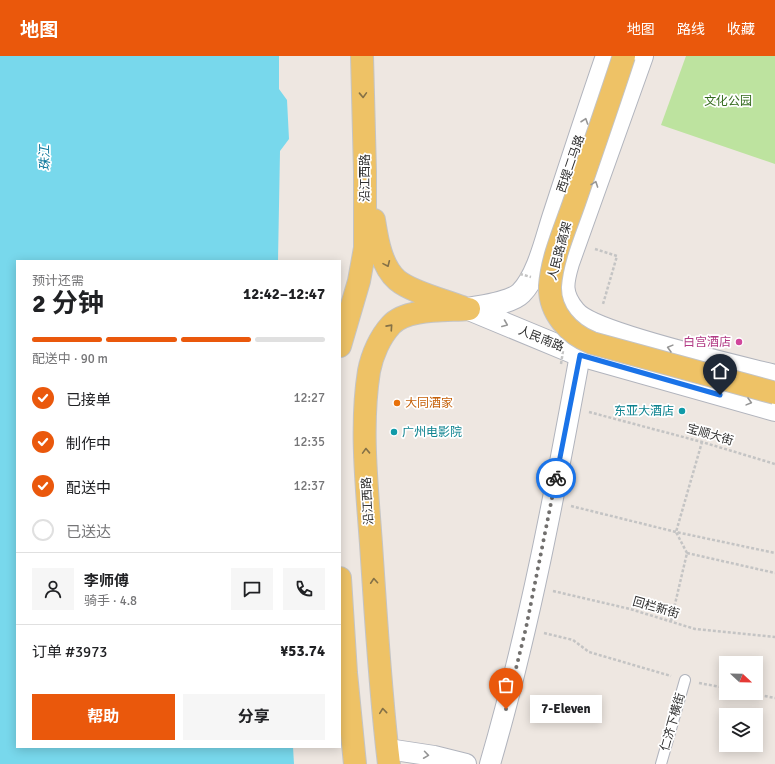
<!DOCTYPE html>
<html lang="zh">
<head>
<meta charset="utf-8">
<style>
	:root { --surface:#fff; --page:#f6f6f6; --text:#202124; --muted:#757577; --line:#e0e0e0; --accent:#ea580c }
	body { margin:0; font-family:Signika,"Noto Sans SC",sans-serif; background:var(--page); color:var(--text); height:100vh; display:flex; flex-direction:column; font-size:15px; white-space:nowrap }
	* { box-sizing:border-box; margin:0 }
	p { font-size:13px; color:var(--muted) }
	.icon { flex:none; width:22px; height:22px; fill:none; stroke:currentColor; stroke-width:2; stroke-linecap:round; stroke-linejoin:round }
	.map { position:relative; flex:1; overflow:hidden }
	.panel { position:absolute; left:16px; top:204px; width:325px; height:488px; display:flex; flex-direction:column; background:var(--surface); border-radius:0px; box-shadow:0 2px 10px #0003 }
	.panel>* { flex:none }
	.needle { width:26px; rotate:112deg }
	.fabs { position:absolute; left:719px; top:600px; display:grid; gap:8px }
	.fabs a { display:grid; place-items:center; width:44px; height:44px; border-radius:0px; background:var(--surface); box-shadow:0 2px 10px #0003; font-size:20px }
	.pin { position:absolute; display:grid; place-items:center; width:34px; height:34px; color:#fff; margin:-41px -17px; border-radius:50% 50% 50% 0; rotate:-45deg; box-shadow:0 0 4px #0007 }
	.pin .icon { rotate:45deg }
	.courier { position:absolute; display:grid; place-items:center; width:40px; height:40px; margin:-20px; border:3px solid #1a73e8; border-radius:50%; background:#fff; color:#222; box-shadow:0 1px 5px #0007 }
	.bubble { position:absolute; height:28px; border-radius:0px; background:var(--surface); box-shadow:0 2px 10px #0003; font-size:13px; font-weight:700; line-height:28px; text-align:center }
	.summary em { font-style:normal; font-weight:700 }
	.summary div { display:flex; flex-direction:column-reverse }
	.summary { display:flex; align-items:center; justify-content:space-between; height:68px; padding:0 16px }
	h1 { font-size:26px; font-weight:700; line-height:30px }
	.bar { display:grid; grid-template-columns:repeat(4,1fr); gap:6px 4px; align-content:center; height:48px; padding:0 16px }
	.bar i { height:5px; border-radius:3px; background:var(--line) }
	.bar .active { background:var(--accent) }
	.bar p { grid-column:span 4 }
	.line { display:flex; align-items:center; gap:10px; padding:0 16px; border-top:1px solid var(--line) }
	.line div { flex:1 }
	.round { display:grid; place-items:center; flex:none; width:42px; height:42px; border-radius:0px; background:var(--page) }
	ol { padding:0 16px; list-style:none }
	li { display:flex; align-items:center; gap:12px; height:44px }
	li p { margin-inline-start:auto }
	li .icon { padding:4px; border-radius:50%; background:var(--accent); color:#fff; stroke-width:4 }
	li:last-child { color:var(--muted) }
	li i { width:22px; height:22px; border:2px solid var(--line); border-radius:50% }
	.primary-button { display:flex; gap:8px; margin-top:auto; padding:8px 16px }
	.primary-button a { flex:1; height:46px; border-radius:0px; background:var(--accent); color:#fff; font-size:16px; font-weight:700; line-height:46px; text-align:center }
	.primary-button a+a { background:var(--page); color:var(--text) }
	header { display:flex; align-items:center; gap:24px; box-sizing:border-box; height:56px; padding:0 20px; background:var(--accent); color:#fff }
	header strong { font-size:19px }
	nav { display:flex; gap:22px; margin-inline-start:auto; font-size:14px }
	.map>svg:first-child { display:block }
	.green { fill:#bde39f }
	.water { fill:#78d8ec }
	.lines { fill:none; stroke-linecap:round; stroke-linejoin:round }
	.service-casing { stroke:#b1b4bd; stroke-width:12 }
	.minor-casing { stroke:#b1b4bd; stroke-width:22 }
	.secondary-casing { stroke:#b1b4bd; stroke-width:24 }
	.primary-casing { stroke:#c4c4c4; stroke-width:24 }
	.path { stroke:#c4c4c4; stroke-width:2.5; stroke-dasharray:3 2; stroke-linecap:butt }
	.service { stroke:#fff; stroke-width:10 }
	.minor { stroke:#fff; stroke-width:20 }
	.secondary { stroke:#fff; stroke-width:22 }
	.primary { stroke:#eec266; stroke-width:22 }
	.primary-bridge-casing { stroke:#c4c4c4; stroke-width:24; stroke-linecap:butt }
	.path-bridge { stroke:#c4c4c4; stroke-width:2.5; stroke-dasharray:3 2; stroke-linecap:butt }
	.primary-bridge { stroke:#eec266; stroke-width:22 }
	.oneway { stroke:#847147 }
	.oneway2 { stroke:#969696 }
	.done { stroke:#716f6d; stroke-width:4; stroke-dasharray:0 7.2 }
	.route { stroke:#1a73e8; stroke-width:5 }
	.hotel-dot { fill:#d1479c; stroke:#fff; stroke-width:1.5 }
	.food-dot { fill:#e8710a; stroke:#fff; stroke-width:1.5 }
	.culture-dot { fill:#0f9aa8; stroke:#fff; stroke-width:1.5 }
	.labels { text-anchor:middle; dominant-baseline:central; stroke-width:3.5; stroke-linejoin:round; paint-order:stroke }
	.park-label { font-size:12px; fill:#346b1d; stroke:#fff }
	.street-label { font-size:12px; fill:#2e2e2e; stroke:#fff }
	.hotel-label { font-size:12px; fill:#b23c85; stroke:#fff; text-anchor:end }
	.food-label { font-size:12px; fill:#c56008; stroke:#fff; text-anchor:start }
	.culture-label { font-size:12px; fill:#0d838f; stroke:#fff; text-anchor:end }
	.water-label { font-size:13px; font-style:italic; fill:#117a9e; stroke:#fff }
</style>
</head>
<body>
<header>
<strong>地图</strong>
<nav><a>地图</a><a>路线</a><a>收藏</a></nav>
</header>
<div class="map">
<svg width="775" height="708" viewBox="0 0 775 708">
	<rect width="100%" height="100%" fill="#eee7e1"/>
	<path class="green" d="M686 0H775V108L661 69Z"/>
	<path class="water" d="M0 0H279V33L287 44 289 83 280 95 278 205H17V691H293L294 708H0Z"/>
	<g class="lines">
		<g class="service-casing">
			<path id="service" d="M661 708 685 624"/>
		</g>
		<g class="minor-casing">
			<path id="minor" d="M388 693 434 700 466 708
				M490 708C529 574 555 436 580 299"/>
		</g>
		<g class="secondary-casing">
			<path id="secondary" d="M642 0 568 207C562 227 560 238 574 255 591 278 740 311 775 320
				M469 253 580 299 775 354
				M469 253C483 250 511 247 521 237 539 219 547 179 555 156 572 104 589 52 607 0"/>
		</g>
		<g class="primary-casing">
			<path id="primary" d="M374 164C377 183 381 210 397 224 411 236 444 244 462 251
				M340 290 359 225 365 192V116L362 0
				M340 522 346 617 355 708
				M389 708C380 635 376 561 371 488 367 431 360 371 369 315 372 299 380 281 391 269 406 252 447 255 469 253"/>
		</g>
		<path class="path" d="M595 193 617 200 603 248
			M589 356 702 386 775 408
			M571 450 676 476 775 497
			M687 497 676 476 702 386
			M687 497 775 517
			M553 535 630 553 695 573 775 581
			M671 565 687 497
			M544 577 573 584 589 596 671 620
			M699 627 726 632
			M750 637 775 642"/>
		<use href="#service" class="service"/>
		<use href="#minor" class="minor"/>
		<use href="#secondary" class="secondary"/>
		<use href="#primary" class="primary"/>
		<g class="primary-bridge-casing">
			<path id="primary-bridge" d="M624 0C608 49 591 98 574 147 565 173 552 202 550 230 549 257 569 278 592 287L775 337"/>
		</g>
		<path class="path-bridge" d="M520 218 531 221
			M561 308 563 295"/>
		<use href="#primary-bridge" class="primary-bridge"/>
	</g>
	<defs><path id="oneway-chevron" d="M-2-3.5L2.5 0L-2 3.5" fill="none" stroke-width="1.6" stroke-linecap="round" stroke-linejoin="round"/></defs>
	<g class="oneway">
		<use href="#oneway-chevron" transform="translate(363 39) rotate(88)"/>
		<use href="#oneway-chevron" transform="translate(387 208) rotate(66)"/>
		<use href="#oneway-chevron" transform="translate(390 271) rotate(-48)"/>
		<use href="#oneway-chevron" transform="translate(366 395) rotate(-92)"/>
		<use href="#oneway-chevron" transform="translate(374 525) rotate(-94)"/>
		<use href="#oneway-chevron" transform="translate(383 655) rotate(-96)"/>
	</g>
	<g class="oneway2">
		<use href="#oneway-chevron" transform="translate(585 65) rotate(-71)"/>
		<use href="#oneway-chevron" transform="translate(595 128) rotate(-70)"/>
		<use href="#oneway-chevron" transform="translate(505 268) rotate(22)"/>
		<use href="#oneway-chevron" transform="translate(670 292) rotate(-165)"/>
		<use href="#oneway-chevron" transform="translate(749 346) rotate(15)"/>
		<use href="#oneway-chevron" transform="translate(426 699) rotate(8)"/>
	</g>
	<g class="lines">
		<path class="done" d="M506 653 526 572 556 422"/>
		<path class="route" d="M556 422 580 299 720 339"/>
	</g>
	<circle class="hotel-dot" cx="739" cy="286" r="4"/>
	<circle class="food-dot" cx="397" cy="347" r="4"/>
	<g class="culture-dot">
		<circle cx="682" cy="355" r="4"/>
		<circle cx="394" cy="376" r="4"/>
	</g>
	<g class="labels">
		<g class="park-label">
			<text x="728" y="45">文化公园</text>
		</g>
		<g class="street-label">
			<text transform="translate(571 108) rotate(-71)">西堤二马路</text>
			<text transform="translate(365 122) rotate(-90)">沿江西路</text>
			<text transform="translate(560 195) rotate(-75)">人民路高架</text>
			<text transform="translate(541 283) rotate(22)">人民南路</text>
			<text transform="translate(710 379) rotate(16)">宝顺大街</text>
			<text transform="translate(368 445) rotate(-93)">沿江西路</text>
			<text transform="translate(656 552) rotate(16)">回栏新街</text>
			<text transform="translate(673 666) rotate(-74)">仁济下横街</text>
		</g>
		<g class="hotel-label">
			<text x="731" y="286">白宫酒店</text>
		</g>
		<g class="food-label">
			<text x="405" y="347">大同酒家</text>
		</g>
		<g class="culture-label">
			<text x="674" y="355">东亚大酒店</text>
			<text x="402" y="376" text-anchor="start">广州电影院</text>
		</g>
		<g class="water-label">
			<text transform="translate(45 102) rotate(-91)">珠江</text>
		</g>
	</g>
</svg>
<div class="fabs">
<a><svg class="needle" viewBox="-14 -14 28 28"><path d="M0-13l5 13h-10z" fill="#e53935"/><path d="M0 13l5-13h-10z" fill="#757577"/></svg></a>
<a><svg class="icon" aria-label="layers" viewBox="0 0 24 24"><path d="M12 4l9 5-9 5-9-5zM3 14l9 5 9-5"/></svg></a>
</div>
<div class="pin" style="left:506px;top:653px;background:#ea580c"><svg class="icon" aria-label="bag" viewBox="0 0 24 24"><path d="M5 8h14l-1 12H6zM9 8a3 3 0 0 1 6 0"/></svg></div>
<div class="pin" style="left:720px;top:339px;background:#1f2937"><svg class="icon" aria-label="home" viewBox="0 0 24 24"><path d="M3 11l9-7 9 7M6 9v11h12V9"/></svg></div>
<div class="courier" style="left:556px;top:422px"><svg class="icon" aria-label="bike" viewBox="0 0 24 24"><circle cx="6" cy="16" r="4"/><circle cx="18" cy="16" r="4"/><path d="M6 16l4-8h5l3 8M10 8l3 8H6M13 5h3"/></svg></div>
<div class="bubble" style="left:530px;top:639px;width:72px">7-Eleven</div>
<section class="panel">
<div class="summary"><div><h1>2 分钟</h1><p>预计还需</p></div><em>12:42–12:47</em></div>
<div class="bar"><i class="active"></i><i class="active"></i><i class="active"></i><i></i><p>配送中 · 90 m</p></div>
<ol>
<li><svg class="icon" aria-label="check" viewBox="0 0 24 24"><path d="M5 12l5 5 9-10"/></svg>已接单<p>12:27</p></li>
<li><svg class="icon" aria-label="check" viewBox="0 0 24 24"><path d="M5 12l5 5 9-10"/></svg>制作中<p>12:35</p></li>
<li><svg class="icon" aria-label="check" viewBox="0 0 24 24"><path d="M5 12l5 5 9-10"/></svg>配送中<p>12:37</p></li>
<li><i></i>已送达</li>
</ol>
<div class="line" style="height:72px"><a class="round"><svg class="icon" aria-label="person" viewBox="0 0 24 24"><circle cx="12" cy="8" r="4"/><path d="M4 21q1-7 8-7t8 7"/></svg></a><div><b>李师傅</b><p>骑手 · 4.8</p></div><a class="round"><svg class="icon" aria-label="chat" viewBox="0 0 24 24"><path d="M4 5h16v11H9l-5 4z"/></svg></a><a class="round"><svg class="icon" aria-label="phone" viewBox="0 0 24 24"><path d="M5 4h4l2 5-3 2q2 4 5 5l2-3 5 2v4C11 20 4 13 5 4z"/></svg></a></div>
<div class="line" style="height:52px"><div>订单 #3973</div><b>¥53.74</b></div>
<div class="primary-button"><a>帮助</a><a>分享</a></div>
</section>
</div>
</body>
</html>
